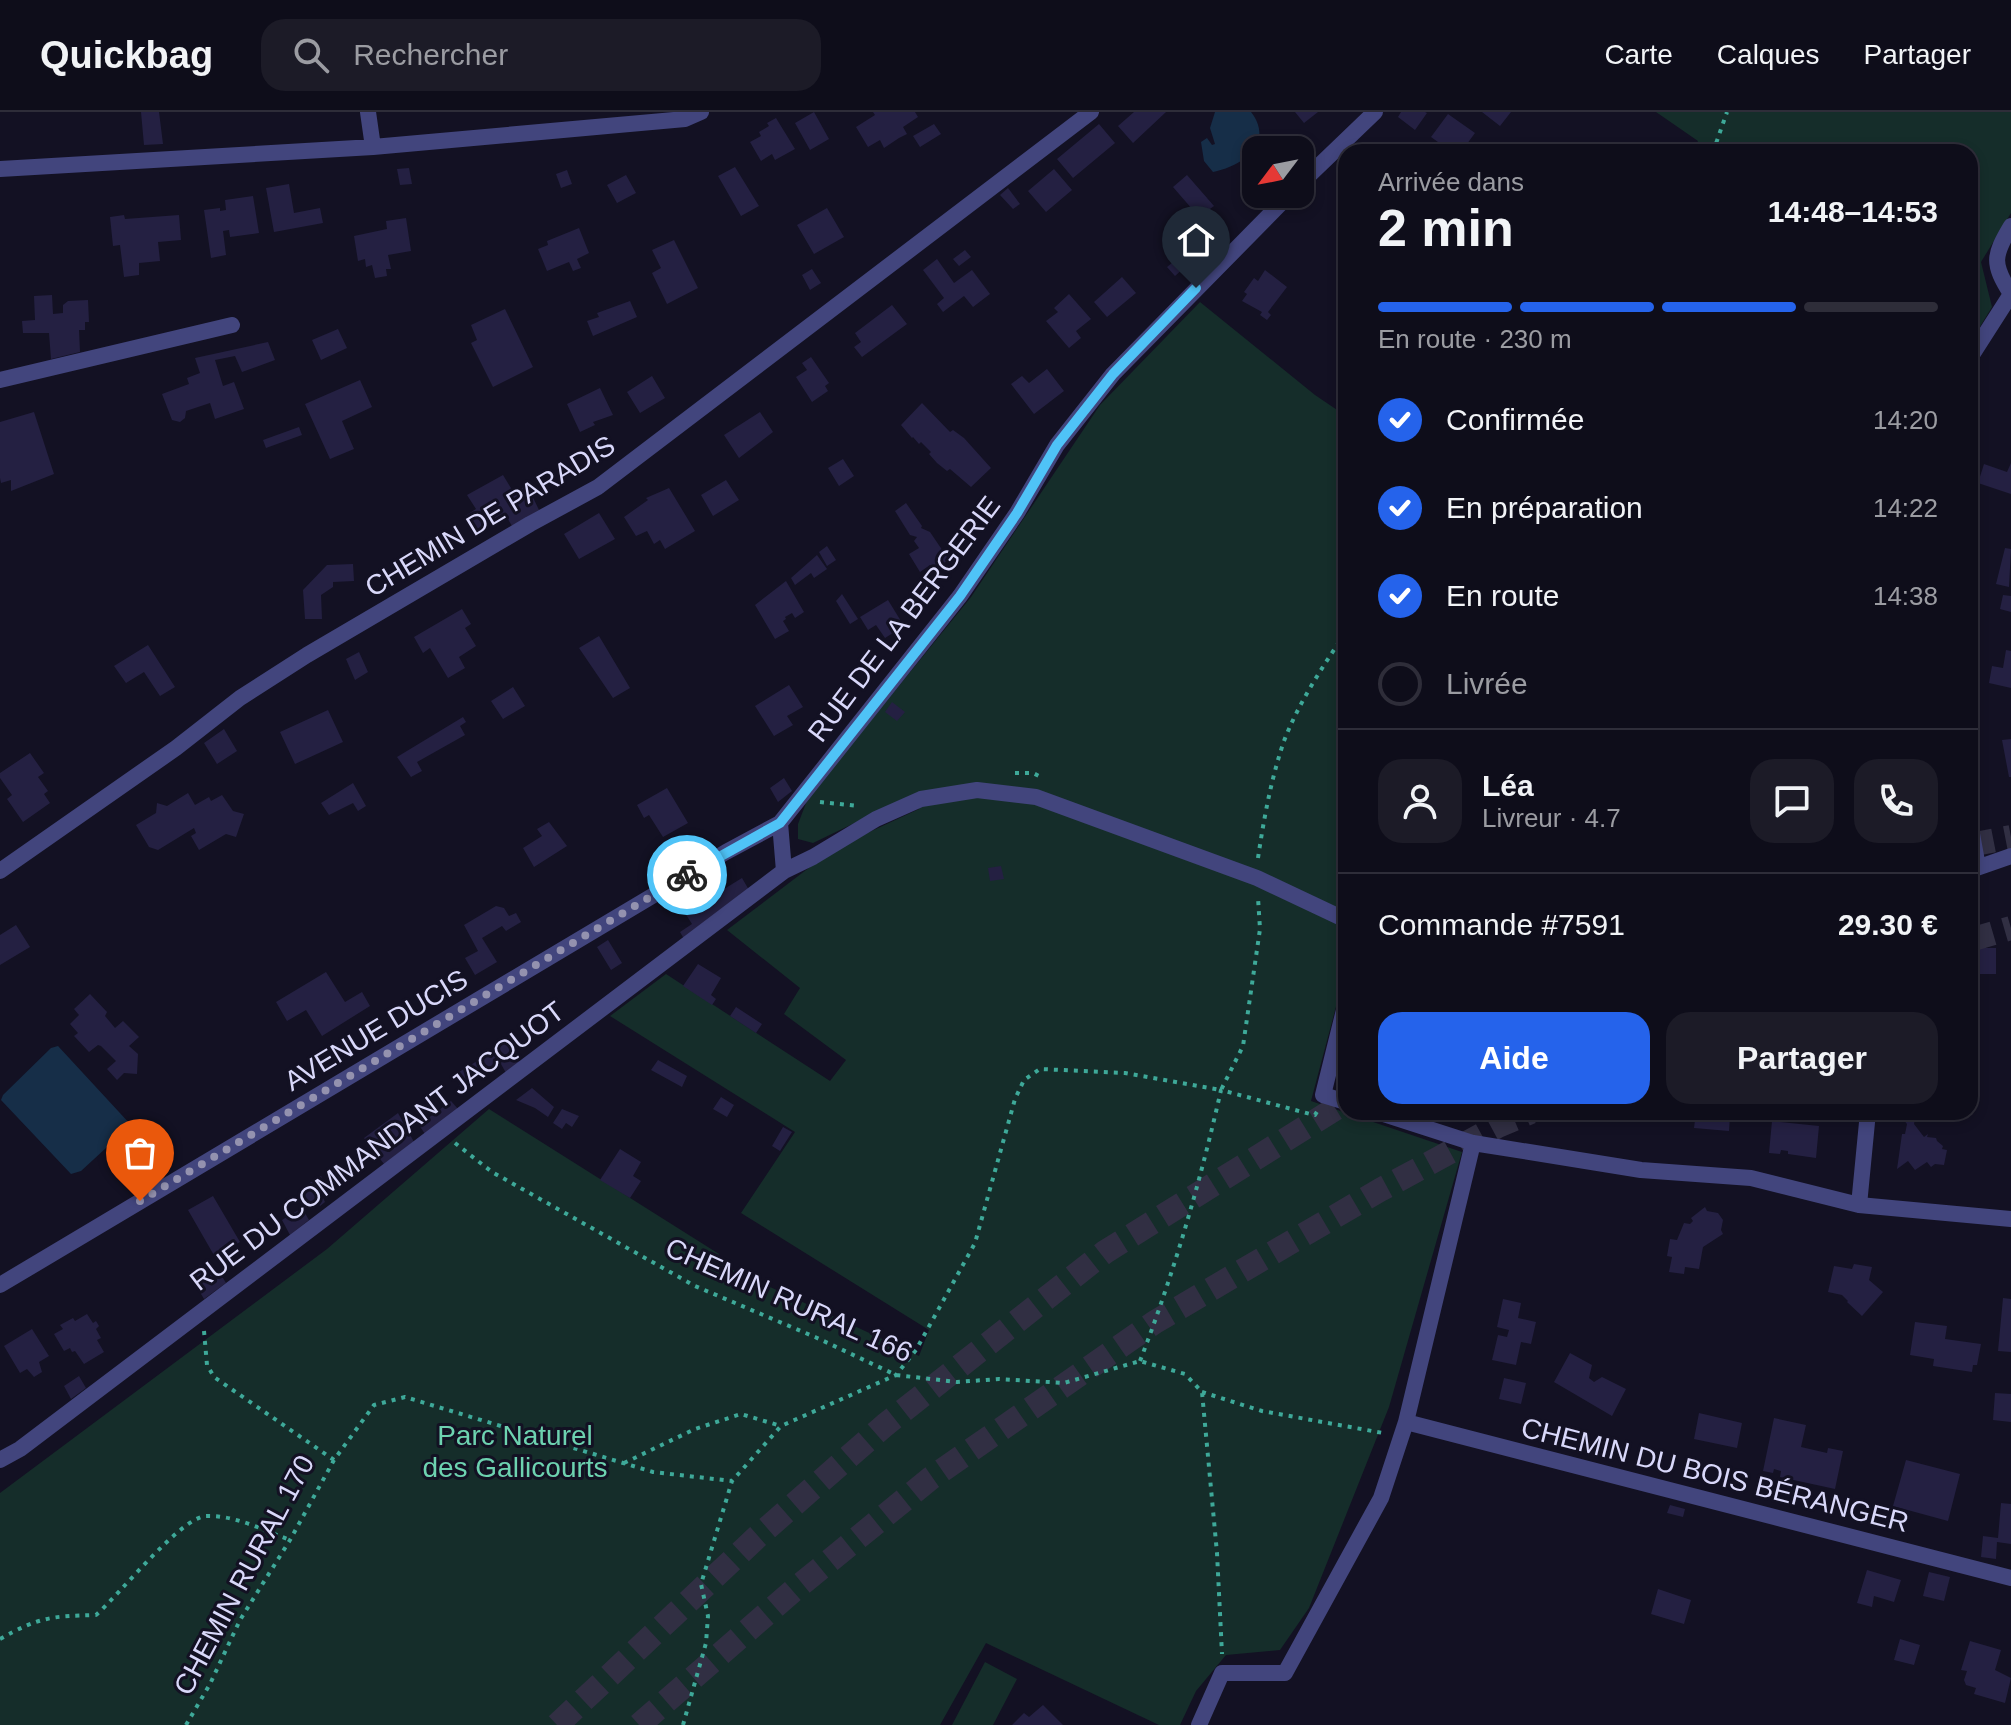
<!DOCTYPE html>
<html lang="fr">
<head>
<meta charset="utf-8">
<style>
	:root { --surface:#0e0d1a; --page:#1c1b27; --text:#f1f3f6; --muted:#9b9ca2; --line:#2e2d39; --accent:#2563eb }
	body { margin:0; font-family:Helvetica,sans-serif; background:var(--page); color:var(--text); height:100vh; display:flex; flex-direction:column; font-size:30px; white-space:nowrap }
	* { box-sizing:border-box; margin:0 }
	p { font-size:26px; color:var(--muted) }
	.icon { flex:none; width:44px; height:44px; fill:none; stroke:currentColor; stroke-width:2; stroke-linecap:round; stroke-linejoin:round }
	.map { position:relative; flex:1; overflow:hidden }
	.drawer { position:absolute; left:1338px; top:32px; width:640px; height:976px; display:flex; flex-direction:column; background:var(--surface); border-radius:24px; box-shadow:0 4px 12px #0003,0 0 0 2px var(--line) }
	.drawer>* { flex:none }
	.needle { width:52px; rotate:238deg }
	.buttons { position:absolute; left:1242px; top:24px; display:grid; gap:16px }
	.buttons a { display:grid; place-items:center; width:72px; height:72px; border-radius:16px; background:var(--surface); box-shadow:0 4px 12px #0003,0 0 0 2px var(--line); font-size:40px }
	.pin { position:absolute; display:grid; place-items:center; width:68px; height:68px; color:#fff; margin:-82px -34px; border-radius:50% 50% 50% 0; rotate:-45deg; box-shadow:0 0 8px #0007 }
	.pin .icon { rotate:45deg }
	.courier { position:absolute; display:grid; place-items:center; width:80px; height:80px; margin:-40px; border:6px solid #4fc3f7; border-radius:50%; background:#fff; color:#222; box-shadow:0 2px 10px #0007 }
	.headline em { font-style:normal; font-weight:600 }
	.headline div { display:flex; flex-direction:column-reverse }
	.headline { display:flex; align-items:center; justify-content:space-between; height:136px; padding:0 40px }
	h1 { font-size:52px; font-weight:600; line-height:60px }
	.bar { display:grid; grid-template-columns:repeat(4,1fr); gap:12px 8px; align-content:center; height:96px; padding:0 40px }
	.bar i { height:10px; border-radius:6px; background:var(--line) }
	.bar .active { background:var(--accent) }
	.bar p { grid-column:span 4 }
	.line { display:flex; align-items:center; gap:20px; padding:0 40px; border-top:2px solid var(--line) }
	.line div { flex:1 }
	.round { display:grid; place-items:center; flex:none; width:84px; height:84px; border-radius:24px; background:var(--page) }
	ol { padding:0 40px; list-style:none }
	li { display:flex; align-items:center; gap:24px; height:88px }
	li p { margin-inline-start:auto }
	li .icon { padding:8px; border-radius:50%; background:var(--accent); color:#fff; stroke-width:4 }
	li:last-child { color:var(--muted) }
	li i { width:44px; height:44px; border:4px solid var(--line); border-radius:50% }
	.cta { display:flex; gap:16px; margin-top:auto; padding:16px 40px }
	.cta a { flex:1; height:92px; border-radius:24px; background:var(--accent); color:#fff; font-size:32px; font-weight:600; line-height:92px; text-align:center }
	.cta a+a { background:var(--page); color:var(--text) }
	header { display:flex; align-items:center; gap:48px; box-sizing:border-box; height:112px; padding:0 40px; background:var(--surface); border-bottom:2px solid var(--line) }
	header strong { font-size:38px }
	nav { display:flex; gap:44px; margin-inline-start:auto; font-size:28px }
	.search { width:560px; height:72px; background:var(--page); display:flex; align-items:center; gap:20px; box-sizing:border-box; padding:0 28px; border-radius:24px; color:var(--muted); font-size:30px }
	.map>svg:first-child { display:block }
	.green { fill:#152d2a }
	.water { fill:#162e48 }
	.building { fill:#242042 }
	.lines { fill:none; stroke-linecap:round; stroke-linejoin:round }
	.motorway-tunnel { stroke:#312f43; stroke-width:24; stroke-dasharray:24 12; stroke-linecap:butt }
	.path { stroke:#3ea999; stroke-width:4; stroke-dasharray:4 6; stroke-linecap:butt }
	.minor { stroke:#42457d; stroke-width:16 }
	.done { stroke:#9492af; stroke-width:8; stroke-dasharray:0 14.4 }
	.route { stroke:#4fc3f7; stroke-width:10 }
	.labels { text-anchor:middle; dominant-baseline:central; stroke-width:6; stroke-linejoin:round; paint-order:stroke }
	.street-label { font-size:28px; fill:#d9d8fa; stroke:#131123 }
	.park-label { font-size:28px; fill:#6dd2b0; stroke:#131123 }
</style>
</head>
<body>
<header>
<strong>Quickbag</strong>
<div class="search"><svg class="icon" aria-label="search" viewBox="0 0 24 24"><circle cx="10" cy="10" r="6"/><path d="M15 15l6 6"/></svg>Rechercher</div>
<nav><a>Carte</a><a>Calques</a><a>Partager</a></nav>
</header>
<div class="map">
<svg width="2011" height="1613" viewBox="0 0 2011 1613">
	<rect width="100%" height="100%" fill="#131123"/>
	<path class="green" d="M1656 0H2011V101L1981 150 1992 195 1970 231V40H1693L1698 29Z
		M1200 190 1315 283 1346 304V857L1311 989 1462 1040 1389 1295 1309 1496 1280 1538 1226 1543 1196 1579 1180 1613H1159L986 1531 940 1613H0V1381L327 1137 489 997 719 1142 716 1150 919 1244 929 1218 741 1101 795 1020 610 904 666 862 830 969 846 948 784 902 800 876 727 818 835 736 919 697 921 679 813 731 798 727V712L808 686 971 485 1100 293Z
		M985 1550 1017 1567 993 1613H952Z"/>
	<path class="water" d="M1215 0H1251C1275 31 1243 54 1213 60L1204 49 1201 30 1207 26 1212 33 1215 32 1210 16Z
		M58 934 131 1013 81 1059 71 1062 1 988 3 983 51 936Z"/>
	<path class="building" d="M141 0H159L163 32 144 33Z
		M814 0 829 27 810 38 795 11Z
		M873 0H915L918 5 903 15 907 22 899 26 884 36 880 28 868 35 856 15 875 3Z
		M1134 0H1166L1133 31 1118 14Z
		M1295 0H1318L1304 11Z
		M1401 0H1425L1427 1 1415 18 1398 5Z
		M1482 0H1511L1500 14Z
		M1448 2 1475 21 1461 40H1452L1431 25Z
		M776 6 795 37 775 48 772 42 761 49 750 30 761 24 759 20 769 14 767 11Z
		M934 12 941 22 920 35 913 24Z
		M1099 12 1115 31 1073 66 1057 47Z
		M735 55 759 94 741 104 718 64Z
		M409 56 412 72 400 73 397 57Z
		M1054 57 1072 78 1046 100 1028 79Z
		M567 58 572 72 561 76 556 62Z
		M626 63 636 81 617 91 607 73Z
		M1187 63 1214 94 1199 105 1173 75Z
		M289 72 294 101 320 96 323 111 274 120 266 76Z
		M1008 76 1020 92 1013 97 1000 83Z
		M253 84 259 121 230 125 229 118 223 119 226 143 211 146 204 98 220 96V99L226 98 225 88Z
		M827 96 844 125 814 142 797 113Z
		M124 103 125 107 179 103 181 128 158 130 160 149 139 151V163L124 165 120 133 113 134 110 105Z
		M406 106 411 139 388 143 391 157H386L387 164 375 166 372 153 366 155 365 147 358 149 354 124 387 117 386 109Z
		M579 116 589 141 577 147 581 156 573 159 569 150 547 159 538 137 548 133 547 129Z
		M1191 118 1202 131 1189 142 1178 129Z
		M674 128 698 176 667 192 652 161 661 156 652 138Z
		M965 138 971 145 959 154 953 147Z
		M1178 146 1185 155 1175 164 1167 155Z
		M937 147 954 171 972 158 990 182 973 195 964 184 943 200 937 192 944 186 923 158Z
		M812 157 821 171 810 178 802 163Z
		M1265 158 1287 175 1268 200 1271 203 1267 208 1260 203 1262 200 1242 189 1247 182 1244 180 1254 166 1258 169Z
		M1122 165 1136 181 1107 205 1094 190Z
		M1069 182 1091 207 1076 219 1081 226 1069 236 1046 209 1058 200 1054 196Z
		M52 183 53 202 63 201V193L68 189 88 188 89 210H85V218H79L80 240 51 247 49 221H23L22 209 35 208 34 184Z
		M630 189 637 205 593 224 587 209 599 205 597 201Z
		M892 193 907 212 862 245 854 235 861 230 855 221Z
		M505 197 533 255 493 275 471 231 477 228 471 213Z
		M338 217 347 236 321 248 312 228Z
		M268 230 275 248 242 260 235 244 215 248 223 274 234 270 244 297 215 307 210 291 186 299 185 306 180 310 172 308 162 282 189 272 187 266 200 261 195 246Z
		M811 245 829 271 825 274 828 279 812 290 796 265 807 258 802 251Z
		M1047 257 1064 279 1034 302 1011 272 1022 264 1029 271Z
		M652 264 665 286 640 301 627 280Z
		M360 268 372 295 342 309 354 337 330 347 305 292Z
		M600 276 613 303 593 310 595 313 580 320 567 292Z
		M922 291 950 320 953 318 964 326 991 356 971 375 950 357 947 359 937 351 929 342 931 340 921 330 919 332 913 325 912 326 901 313Z
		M34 300 54 362 11 379V368L1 371 0 366V310Z
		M760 300 773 320 739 346 724 323Z
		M299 315 302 323 266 336 263 328Z
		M843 347 854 364 839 374 828 356Z
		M2011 351V382L1978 371 1984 352 2007 360Z
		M503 363 514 381 527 373 539 398 512 414 505 402 474 420 465 404 476 397 467 383Z
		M726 368 739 388 713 404 701 383Z
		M669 376 695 419 665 437 660 428 654 432 647 419 636 424 624 405 648 388 646 386Z
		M906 391 922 414 921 416 930 420 949 448 934 457 930 453 920 460 909 442 919 436 914 429 917 425 910 423 895 399Z
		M599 401 615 427 579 447 564 422Z
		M827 434 836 448 827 454 819 440Z
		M2005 436 2011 437 2009 475 1996 472Z
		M817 443 827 457 814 466 811 461 795 473 791 466Z
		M353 452 354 469 333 470V475L321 483 322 507H305L303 478 327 453Z
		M786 469 804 500 795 506 792 501 785 505 786 507 783 509 789 519 775 527 755 493Z
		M842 482 858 507 850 512 836 489Z
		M2003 483 2011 484V500L2000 497Z
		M888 488 904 514 885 526 876 513 868 518 860 505Z
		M462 497 471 512 465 516 476 534 459 545 465 556 448 566 430 536 423 541 414 525Z
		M599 524 630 576 613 586 579 536Z
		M148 533 175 575 160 584 144 560 126 571 114 554Z
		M2006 538 2011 539V576L1989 571 1992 554 2003 556Z
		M359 540 368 560 355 568 346 547Z
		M789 573 803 595 787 604 793 613 774 624 755 594Z
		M513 575 525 594 503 607 491 589Z
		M892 590 905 600 897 609 885 600Z
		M328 598 343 630 295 652 280 620Z
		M463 605 466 610 460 614 465 623 417 650 422 659 411 665 397 645Z
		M224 617 237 639 217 652 204 631Z
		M2011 627V665H2009L2002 628Z
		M30 641 44 661 38 665 48 679 44 682 50 691 23 710 7 687 12 683 0 666V661Z
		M784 666 792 679 778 690 770 676Z
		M353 671 366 694 358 699 353 691 329 703 321 691Z
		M667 676 688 711 663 725 649 703 644 706 637 693Z
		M188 681 195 693 209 685 211 689 222 683 233 699 244 702 236 725 226 722 199 738 191 724 196 721 194 716 158 738 149 735 136 713 156 701 157 691 167 694Z
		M549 710 567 734 534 755 523 736 542 724 537 717Z
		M1001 754 1004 767 990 769 988 756Z
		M742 766 749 778 684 827 680 820 692 812 685 801Z
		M496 794 504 796 509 804 516 801 521 810 506 819 502 814 482 826 497 850 475 863 465 846 478 839 464 813Z
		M16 813 30 835 0 853V823Z
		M608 828 622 851 611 858 597 835Z
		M1970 831 1986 832V836H1996V862H1970Z
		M698 852 721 866 711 883 716 887 712 893 683 874Z
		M326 860 345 890 362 880 370 894 322 924 306 898 287 909 276 890Z
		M90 882 107 900 105 904 115 916 123 909 139 925 129 934 138 942 137 962 124 961 117 968 107 957 116 949 101 934 98 933 89 940 74 924 78 921 70 912 79 903 74 897Z
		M736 895 762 912 756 921 730 904Z
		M504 929 508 930 520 950 506 961 501 952 461 976 454 963 497 937V934Z
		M658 948 687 964 682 975 651 958Z
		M532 976 554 995 548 1005 535 996 516 988Z
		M721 985 734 993 727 1005 713 997Z
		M451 989 458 997 425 1022 419 1013Z
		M562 997 579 1004 572 1015 566 1011 562 1017 553 1011Z
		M1519 1000H1551L1549 1008Z
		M1696 1000 1730 1003 1729 1019 1694 1016Z
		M1904 1000H1916L1914 1012 1924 1025 1928 1022 1927 1025 1936 1026 1937 1029 1943 1034 1942 1037 1947 1038 1944 1053 1935 1052 1931 1055 1927 1050 1915 1058 1908 1049 1897 1057 1902 1022H1905L1907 1012 1903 1007Z
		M398 1001 414 1030 384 1052 364 1026Z
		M1772 1009 1819 1014 1816 1046 1788 1042V1039L1781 1038 1780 1042 1769 1041Z
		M783 1015 792 1020 780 1039 772 1034Z
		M620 1037 641 1050 633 1064 641 1069 630 1086 600 1068Z
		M153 1040 164 1057 130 1077 121 1060Z
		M321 1064 329 1077 321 1082 325 1090 320 1094 318 1090 310 1094 300 1077Z
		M213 1084 240 1130 215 1145 188 1098Z
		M1705 1095 1707 1099 1718 1101 1723 1108 1721 1118 1723 1122 1703 1135 1699 1157 1685 1155 1684 1162 1669 1160 1672 1145 1667 1144 1670 1127 1677 1128 1684 1111 1690 1112 1693 1109 1691 1106Z
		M302 1096 309 1108 290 1123 282 1108Z
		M1854 1152 1872 1155 1869 1168 1883 1180 1862 1204 1847 1190 1848 1189 1842 1183 1828 1180 1834 1154 1852 1157Z
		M200 1153 208 1165 218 1158 226 1171 204 1187 188 1160Z
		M2003 1186 2011 1187V1240L1998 1239Z
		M1503 1187 1521 1191 1518 1206 1536 1210 1531 1232 1521 1230 1516 1253 1492 1248 1498 1223 1507 1225 1509 1218 1497 1215Z
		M87 1202 93 1211 96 1209 99 1214 96 1217 101 1226 97 1228 104 1240 84 1252 75 1239 72 1240 70 1236 64 1239 54 1222 63 1217 60 1213 73 1206 75 1209Z
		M1915 1210 1947 1214 1945 1227 1981 1232 1977 1253H1973L1972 1260 1933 1254 1934 1247 1910 1243Z
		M32 1217 49 1244 39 1250 42 1260 34 1265 27 1257 20 1261 4 1234Z
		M1570 1241 1592 1253 1589 1266 1594 1270 1602 1265 1626 1277 1612 1304 1554 1270Z
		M79 1264 86 1276 71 1287 64 1274Z
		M1504 1266 1526 1271 1521 1292 1499 1287Z
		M1995 1281 2011 1282V1310L1993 1308Z
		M1699 1301 1742 1311 1737 1336 1694 1327Z
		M1774 1306 1806 1313 1801 1335 1827 1341 1828 1336 1843 1339 1835 1377 1780 1365 1781 1359 1774 1357 1773 1361 1763 1359Z
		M1906 1348 1960 1362 1948 1409 1893 1394Z
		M2001 1391 2011 1392V1432L1997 1430 1996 1447 1981 1445 1983 1424 1998 1426Z
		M1670 1393 1685 1397 1683 1405 1667 1401Z
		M1867 1458 1901 1468 1894 1490 1874 1484 1872 1495 1857 1491Z
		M1929 1460 1950 1465 1944 1489 1923 1484Z
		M1658 1477 1691 1488 1684 1512 1651 1502Z
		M1900 1527 1920 1533 1914 1553 1894 1548Z
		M1970 1529 2001 1538 1995 1558 2011 1566 2005 1591 1974 1582 1976 1576 1966 1573 1964 1568 1967 1559 1961 1558Z
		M1043 1593 1063 1613H1012L1024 1601 1029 1605Z"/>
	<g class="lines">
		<path class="motorway-tunnel" d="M1970 733 2011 725
			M1970 828 2011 816
			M557 1613 757 1425 885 1313 1105 1140 1346 990
			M639 1613 794 1478 931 1366 1155 1210 1380 1078 1498 1014 1531 1000"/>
		<path class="path" d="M1713 40 1727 0
			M1015 661H1033L1041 665
			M820 690 859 694
			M1258 746C1264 706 1271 667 1284 629 1299 590 1323 554 1346 520
			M455 1031 492 1060 695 1174 815 1225 896 1263 957 1270 999 1267 1064 1271 1140 1249 1185 1262 1202 1280 1217 1441 1222 1542
			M204 1219 207 1253 214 1265 334 1348
			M1140 1249C1174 1161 1200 1071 1221 978L1310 1002 1315 1003 1318 998
			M1202 1280 1262 1299 1383 1321
			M624 1351 695 1317 741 1302 781 1314
			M0 1527C39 1505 52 1504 96 1503 119 1483 181 1405 206 1404 235 1403 263 1418 290 1428
			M186 1613 210 1572 240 1508 290 1428 334 1348 374 1293 405 1285 653 1360 732 1369
			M683 1613 706 1531 708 1504 701 1472 732 1369 781 1314 896 1263 916 1238 975 1131 1015 987 1024 968 1040 957 1125 961 1221 978 1243 934 1260 817 1258 786"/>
		<path class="minor" d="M368 0 373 35
			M0 57 373 35 685 7 701 0
			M1300 72 1375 0
			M2011 114C1993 144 1992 152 2011 182
			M1970 246 2011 182
			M0 268 232 213
			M1970 711 1978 755
			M1971 758 2011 744
			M0 759 176 636 240 586 307 543 530 412 598 375 1091 0
			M784 759 780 711 960 484 1017 401 1057 333 1113 262 1290 82
			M1346 890 1323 983 1346 990
			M1377 1000 1473 1031 1641 1058 1751 1066 1859 1093 2011 1107
			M1859 1093 1868 1000
			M0 1173 726 740 780 711
			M1406 1310 2011 1466
			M0 1348 20 1337 784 759 813 745 876 707 921 687 977 678 1036 685 1257 766 1346 808
			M1199 1613 1222 1561H1285L1381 1386 1406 1310 1473 1031"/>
	</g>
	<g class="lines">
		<path class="done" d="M140 1089 687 763"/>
		<path class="route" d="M687 763 780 711 960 484 1017 401 1057 333 1113 262 1196 176"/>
	</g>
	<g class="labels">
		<g class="street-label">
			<text transform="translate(490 404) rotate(-31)">CHEMIN DE PARADIS</text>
			<text transform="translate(904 507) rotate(-53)">RUE DE LA BERGERIE</text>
			<text transform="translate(376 918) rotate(-31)">AVENUE DUCIS</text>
			<text transform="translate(377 1034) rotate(-37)">RUE DU COMMANDANT JACQUOT</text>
			<text transform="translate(789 1188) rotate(24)">CHEMIN RURAL 166</text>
			<text transform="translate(1715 1363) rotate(14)">CHEMIN DU BOIS BÉRANGER</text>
			<text transform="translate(244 1463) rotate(-62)">CHEMIN RURAL 170</text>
		</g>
		<g class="park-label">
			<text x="515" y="1323">Parc Naturel<tspan x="515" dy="32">des Gallicourts</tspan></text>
		</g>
	</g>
</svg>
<div class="buttons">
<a><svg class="needle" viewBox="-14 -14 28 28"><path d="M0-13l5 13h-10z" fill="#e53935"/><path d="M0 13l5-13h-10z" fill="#9b9ca2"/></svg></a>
</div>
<div class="pin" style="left:140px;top:1089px;background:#ea580c"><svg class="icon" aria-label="bag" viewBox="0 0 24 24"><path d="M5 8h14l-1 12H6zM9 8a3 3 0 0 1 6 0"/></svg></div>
<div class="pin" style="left:1196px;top:176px;background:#1f2937"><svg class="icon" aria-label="home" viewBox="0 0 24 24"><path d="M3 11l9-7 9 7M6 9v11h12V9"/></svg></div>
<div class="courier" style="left:687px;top:763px"><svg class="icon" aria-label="bike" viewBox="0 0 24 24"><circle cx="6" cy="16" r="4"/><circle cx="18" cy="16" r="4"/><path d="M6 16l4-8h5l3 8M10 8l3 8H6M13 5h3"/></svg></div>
<section class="drawer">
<div class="headline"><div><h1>2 min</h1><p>Arrivée dans</p></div><em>14:48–14:53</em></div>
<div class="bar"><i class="active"></i><i class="active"></i><i class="active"></i><i></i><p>En route · 230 m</p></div>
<ol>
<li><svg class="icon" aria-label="check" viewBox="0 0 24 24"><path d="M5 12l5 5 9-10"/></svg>Confirmée<p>14:20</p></li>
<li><svg class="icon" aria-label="check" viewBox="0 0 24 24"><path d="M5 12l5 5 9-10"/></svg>En préparation<p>14:22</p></li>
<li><svg class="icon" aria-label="check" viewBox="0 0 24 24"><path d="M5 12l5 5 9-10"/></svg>En route<p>14:38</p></li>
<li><i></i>Livrée</li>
</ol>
<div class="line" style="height:144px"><a class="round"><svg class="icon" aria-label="person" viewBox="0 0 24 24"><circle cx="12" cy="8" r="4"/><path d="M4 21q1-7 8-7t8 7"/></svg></a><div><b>Léa</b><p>Livreur · 4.7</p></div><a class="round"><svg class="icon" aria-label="chat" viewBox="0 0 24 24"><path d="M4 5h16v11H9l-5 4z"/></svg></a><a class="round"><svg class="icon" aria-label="phone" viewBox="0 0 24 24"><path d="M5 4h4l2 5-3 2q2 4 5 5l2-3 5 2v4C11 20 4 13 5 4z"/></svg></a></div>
<div class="line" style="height:104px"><div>Commande #7591</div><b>29.30 €</b></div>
<div class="cta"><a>Aide</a><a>Partager</a></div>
</section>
</div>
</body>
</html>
